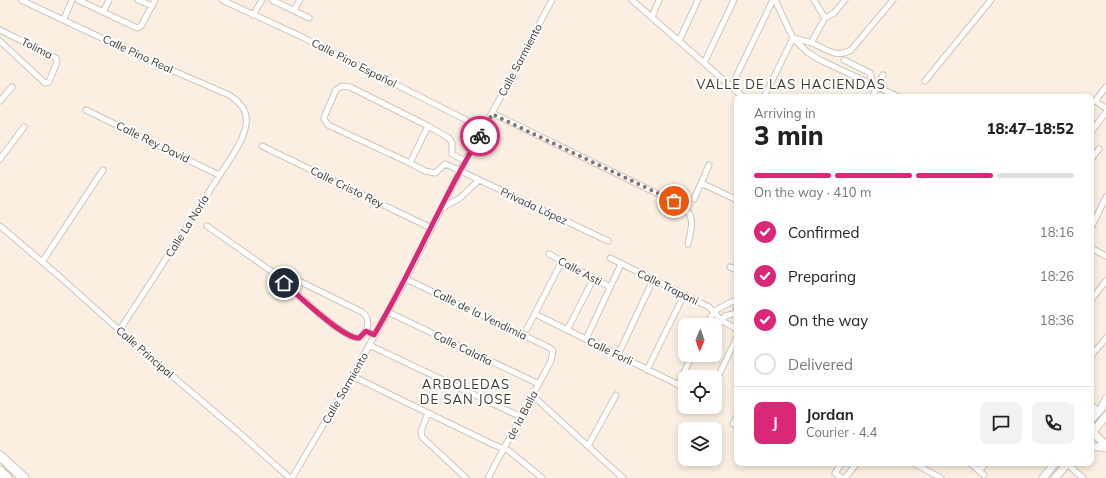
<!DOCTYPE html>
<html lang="en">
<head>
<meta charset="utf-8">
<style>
	:root { --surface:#fff; --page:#f2f2f2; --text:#222; --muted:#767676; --line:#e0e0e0; --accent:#db2777 }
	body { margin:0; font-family:Mulish,sans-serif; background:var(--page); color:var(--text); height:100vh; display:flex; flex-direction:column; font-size:15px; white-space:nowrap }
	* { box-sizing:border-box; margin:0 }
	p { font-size:13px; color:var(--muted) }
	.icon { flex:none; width:22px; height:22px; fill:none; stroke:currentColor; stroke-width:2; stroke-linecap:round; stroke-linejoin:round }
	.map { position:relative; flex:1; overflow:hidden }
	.drawer { position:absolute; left:734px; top:94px; width:360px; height:372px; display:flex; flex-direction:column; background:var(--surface); border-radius:8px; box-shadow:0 2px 6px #0003 }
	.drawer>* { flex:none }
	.needle { width:26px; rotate:182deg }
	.controls { position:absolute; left:678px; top:318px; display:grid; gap:8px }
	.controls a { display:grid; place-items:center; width:44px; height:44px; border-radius:8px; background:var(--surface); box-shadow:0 2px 6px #0003; font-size:20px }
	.pin { position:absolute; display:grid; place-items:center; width:34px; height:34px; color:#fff; margin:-17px; border:2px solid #fff; border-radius:50%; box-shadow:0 1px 4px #0007 }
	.courier { position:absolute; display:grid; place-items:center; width:40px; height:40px; margin:-20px; border:3px solid #db2777; border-radius:50%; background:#fff; color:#222; box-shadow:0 1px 5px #0007 }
	.overview em { font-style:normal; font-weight:800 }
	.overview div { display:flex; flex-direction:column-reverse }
	.overview { display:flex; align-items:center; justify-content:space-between; height:68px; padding:0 20px }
	h1 { font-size:26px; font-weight:800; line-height:30px }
	.bar { display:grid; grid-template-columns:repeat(4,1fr); gap:6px 4px; align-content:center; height:48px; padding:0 20px }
	.bar i { height:5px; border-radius:3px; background:var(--line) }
	.bar .current { background:var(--accent) }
	.bar p { grid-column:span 4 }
	.line { display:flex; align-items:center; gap:10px; padding:0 20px; border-top:1px solid var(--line) }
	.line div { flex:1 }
	.round { display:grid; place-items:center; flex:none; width:42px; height:42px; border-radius:8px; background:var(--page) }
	ol { padding:0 20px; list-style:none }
	li { display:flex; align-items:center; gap:12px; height:44px }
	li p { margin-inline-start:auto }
	li .icon { padding:4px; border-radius:50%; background:var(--accent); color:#fff; stroke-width:4 }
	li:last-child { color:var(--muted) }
	li i { width:22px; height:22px; border:2px solid var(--line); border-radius:50% }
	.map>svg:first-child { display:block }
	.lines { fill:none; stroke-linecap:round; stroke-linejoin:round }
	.street-casing { stroke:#cfc5b8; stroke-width:7 }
	.secondary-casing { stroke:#cfc5b8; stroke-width:9 }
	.highway-casing { stroke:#cfc5b8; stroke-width:11 }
	.street { stroke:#fff; stroke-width:5 }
	.secondary { stroke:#fff; stroke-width:7 }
	.highway { stroke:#fff; stroke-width:9 }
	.done { stroke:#7e7870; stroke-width:4; stroke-dasharray:0 7.2 }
	.route { stroke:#db2777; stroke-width:5 }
	.labels { text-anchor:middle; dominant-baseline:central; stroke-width:4; stroke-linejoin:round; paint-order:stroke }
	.street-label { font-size:11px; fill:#3c3833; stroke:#fff }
	.quarter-label { font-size:13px; letter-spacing:1px; fill:#42392f; stroke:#fff }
</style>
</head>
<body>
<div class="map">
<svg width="1106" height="478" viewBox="0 0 1106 478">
	<rect width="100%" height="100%" fill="#faefe2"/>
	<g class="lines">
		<g class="street-casing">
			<path id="street" d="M21 0 146 59 229 95C241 103 248 111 246 125 243 144 224 167 214 184 183 233 151 282 119 331
				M78 0 137 28 141 26 155 0
				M138 0 152 6
				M222 0 300 36 484 129
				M272 0 309 18
				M632 0 743 97
				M775 0 793 38 807 52 820 60 899 97
				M294 10 300 0
				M103 12 109 0
				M253 15 262 0
				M652 17 659 0
				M825 18 834 13 845 0
				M64 19 72 0
				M0 30 56 58 57 62 49 82 45 83 0 41
				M679 41 698 0
				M811 43 825 18 814 0
				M844 60 870 73 873 84
				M704 63 734 0
				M925 81 991 0
				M731 87 773 0
				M1106 87 1095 101 1106 108
				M764 97 793 38C800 40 806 41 812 43 827 49 835 59 851 50L893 0
				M872 97 883 75
				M0 101 12 87
				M86 110 219 175
				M492 113 683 206C696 217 691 229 688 244
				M1091 132 1106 112
				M262 146 431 228
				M0 159 24 127
				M1091 159 1099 149
				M465 161 452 154V143L449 138 428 126 350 87 342 86 336 90 325 115 324 119 328 125 410 163 425 171 435 173 445 164 450 166 608 241
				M410 163 428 126
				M701 183 737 200
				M694 199 709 165
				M442 208 460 198 479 180
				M0 226 60 277 137 346 237 431 290 478
				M207 226 284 280 286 284C299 295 344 340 359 338L366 331 374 335
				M1091 228 1106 197
				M1091 248 1106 256
				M549 254 610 287
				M610 258 709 307 722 321 737 329
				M42 262 103 170
				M730 267 737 270
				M406 279 550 348 553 351 551 361 488 478
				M284 280 290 278 299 281 362 312C369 317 369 323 366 331
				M737 299 736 306 737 311
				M1091 300 1106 281
				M714 311 737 299
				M388 312 539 384
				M535 314 685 388
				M722 321 725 316 737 313
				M707 325 714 311
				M527 329 562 261
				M567 330 594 278
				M586 339 621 264
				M369 345 521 417
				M618 355 653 280
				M1091 356 1106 338
				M647 370 684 295
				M352 376 492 444 508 450 542 478
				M715 383 737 337
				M678 385 692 355
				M532 395 623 478
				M715 403 718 405
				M1091 405 1099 411
				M428 413 421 431 422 437 466 478
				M733 424 737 416
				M588 446 616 395
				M913 463 941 478
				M970 463 984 475
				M1067 464 1083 478
				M979 471 986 463
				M292 478 352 376 406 279 465 161 492 113 552 0
				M842 478 835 473 842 463
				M845 478 857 463"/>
		</g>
		<g class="secondary-casing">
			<path id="secondary" d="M1091 420 1101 409 1106 399
				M1091 431 1106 445
				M1091 434 1106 416
				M1091 447H1101L1106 448
				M1043 478 1055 463
				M1055 478 1068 463"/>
		</g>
		<g class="highway-casing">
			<path id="highway" d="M0 456 24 478
				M0 471 7 478"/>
		</g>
		<use href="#street" class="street"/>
		<use href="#secondary" class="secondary"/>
		<use href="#highway" class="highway"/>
	</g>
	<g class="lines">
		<path class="done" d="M480 136 492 114 674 201"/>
		<path class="route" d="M284 283C297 294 344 340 359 338L366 331 374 335C413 270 441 200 480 136"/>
	</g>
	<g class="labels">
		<g class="street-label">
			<text transform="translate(37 48) rotate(27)">Tolima</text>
			<text transform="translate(138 54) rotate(25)">Calle Pino Real</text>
			<text transform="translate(520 60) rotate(-62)">Calle Sarmiento</text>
			<text transform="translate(354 63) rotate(27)">Calle Pino Español</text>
			<text transform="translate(153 142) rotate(26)">Calle Rey David</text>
			<text transform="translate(347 187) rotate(26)">Calle Cristo Rey</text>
			<text transform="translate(534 206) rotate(25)">Privada López</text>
			<text transform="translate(187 226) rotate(-58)">Calle La Noría</text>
			<text transform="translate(580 271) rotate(28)">Calle Asti</text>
			<text transform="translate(668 287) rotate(26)">Calle Trapani</text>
			<text transform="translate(480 314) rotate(26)">Calle de la Vendimia</text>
			<text transform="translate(463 348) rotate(26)">Calle Calafia</text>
			<text transform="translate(610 351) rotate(26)">Calle Forli</text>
			<text transform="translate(145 352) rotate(41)">Calle Principal</text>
			<text transform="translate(345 388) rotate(-60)">Calle Sarmiento</text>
			<text transform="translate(522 415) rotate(-62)">de la Balla</text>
		</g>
		<g class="quarter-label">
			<text x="791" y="84">VALLE DE LAS HACIENDAS</text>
			<text x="466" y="384">ARBOLEDAS<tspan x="466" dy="15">DE SAN JOSE</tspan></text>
		</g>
	</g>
</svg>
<div class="controls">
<a><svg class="needle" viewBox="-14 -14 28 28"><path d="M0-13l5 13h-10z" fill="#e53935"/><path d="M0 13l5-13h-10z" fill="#767676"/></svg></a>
<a><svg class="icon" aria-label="locate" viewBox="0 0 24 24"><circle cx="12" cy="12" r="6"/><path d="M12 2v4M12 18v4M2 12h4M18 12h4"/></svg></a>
<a><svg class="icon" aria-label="layers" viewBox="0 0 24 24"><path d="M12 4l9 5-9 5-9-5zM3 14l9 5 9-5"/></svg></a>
</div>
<div class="pin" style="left:674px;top:201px;background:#ea580c"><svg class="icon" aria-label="bag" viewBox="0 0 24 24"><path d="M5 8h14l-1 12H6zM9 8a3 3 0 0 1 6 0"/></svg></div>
<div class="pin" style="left:284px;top:283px;background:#1f2937"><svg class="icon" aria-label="home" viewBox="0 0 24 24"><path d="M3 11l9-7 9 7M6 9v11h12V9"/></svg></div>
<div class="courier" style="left:480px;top:136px"><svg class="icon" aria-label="bike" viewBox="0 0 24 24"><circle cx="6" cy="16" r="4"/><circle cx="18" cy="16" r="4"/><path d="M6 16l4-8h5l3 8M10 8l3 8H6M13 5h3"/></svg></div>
<section class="drawer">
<div class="overview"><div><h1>3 min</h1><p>Arriving in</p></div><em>18:47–18:52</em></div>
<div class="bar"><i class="current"></i><i class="current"></i><i class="current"></i><i></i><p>On the way · 410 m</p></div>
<ol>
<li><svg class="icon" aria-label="check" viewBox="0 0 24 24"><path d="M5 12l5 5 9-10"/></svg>Confirmed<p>18:16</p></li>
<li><svg class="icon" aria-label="check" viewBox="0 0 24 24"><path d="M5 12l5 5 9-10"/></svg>Preparing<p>18:26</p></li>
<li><svg class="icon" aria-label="check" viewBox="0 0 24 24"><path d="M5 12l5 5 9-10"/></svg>On the way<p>18:36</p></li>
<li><i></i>Delivered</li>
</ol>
<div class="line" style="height:72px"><b class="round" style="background:var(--accent);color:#fff">J</b><div><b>Jordan</b><p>Courier · 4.4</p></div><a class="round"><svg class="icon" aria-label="chat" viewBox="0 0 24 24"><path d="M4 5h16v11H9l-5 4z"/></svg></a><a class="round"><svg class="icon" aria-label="phone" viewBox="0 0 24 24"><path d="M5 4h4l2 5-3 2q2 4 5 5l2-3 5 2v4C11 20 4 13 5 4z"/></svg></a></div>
</section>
</div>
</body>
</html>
